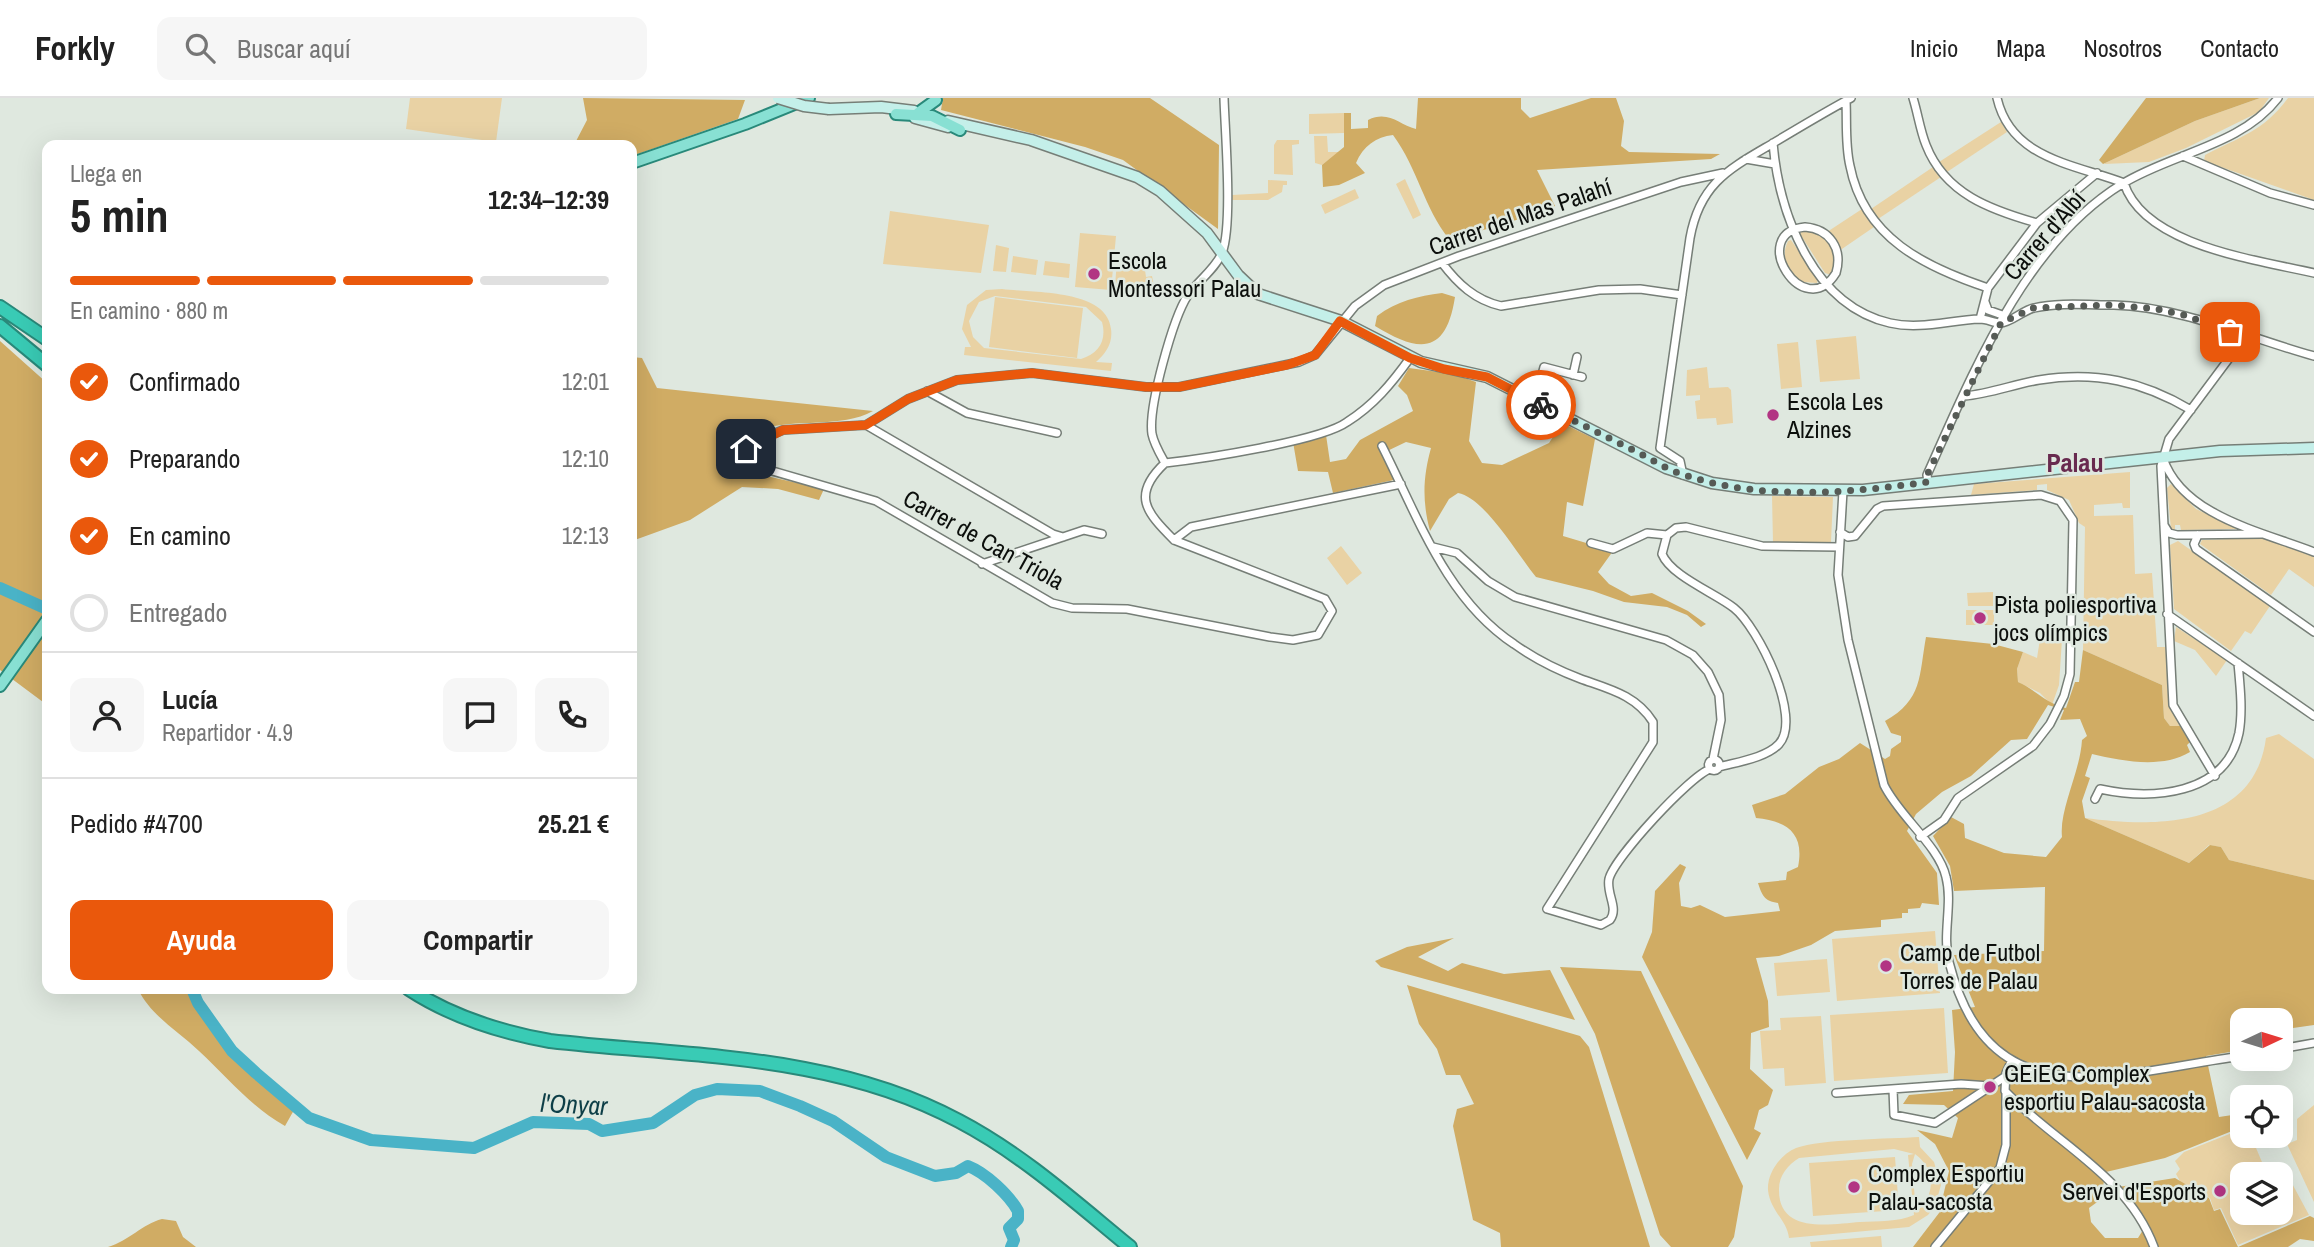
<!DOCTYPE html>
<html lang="es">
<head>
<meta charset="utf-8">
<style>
	:root { --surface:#fff; --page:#f6f6f6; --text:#222; --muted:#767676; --line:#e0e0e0; --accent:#ea580c }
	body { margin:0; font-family:"Archivo Narrow",sans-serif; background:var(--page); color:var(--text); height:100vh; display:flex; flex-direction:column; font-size:26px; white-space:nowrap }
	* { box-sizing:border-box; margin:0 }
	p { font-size:23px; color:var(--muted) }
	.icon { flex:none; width:38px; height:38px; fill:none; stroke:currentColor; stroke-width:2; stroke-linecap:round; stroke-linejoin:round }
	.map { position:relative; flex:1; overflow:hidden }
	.details { position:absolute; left:42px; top:42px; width:595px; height:854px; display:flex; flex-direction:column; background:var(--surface); border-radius:14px; box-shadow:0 7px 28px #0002 }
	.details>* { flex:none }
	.needle { width:46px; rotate:86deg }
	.controls { position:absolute; left:2230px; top:910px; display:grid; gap:14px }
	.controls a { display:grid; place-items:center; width:63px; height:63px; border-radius:14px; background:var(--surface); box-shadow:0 7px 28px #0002; font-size:35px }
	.pin { position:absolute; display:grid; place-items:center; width:60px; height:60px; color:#fff; margin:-30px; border-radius:14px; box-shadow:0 4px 10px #0006 }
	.courier { position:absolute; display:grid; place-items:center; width:70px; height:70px; margin:-35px; border:5px solid #ea580c; border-radius:50%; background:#fff; color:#222; box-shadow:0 2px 9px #0007 }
	.overview em { font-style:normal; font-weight:700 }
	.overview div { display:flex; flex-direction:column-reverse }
	.overview { display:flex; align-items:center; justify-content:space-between; height:119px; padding:0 28px }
	h1 { font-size:46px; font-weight:700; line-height:52px }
	.bar { display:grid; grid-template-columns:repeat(4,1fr); gap:10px 7px; align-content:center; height:84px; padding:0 28px }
	.bar i { height:9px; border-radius:5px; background:var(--line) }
	.bar .on { background:var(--accent) }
	.bar p { grid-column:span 4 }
	.line { display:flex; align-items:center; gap:18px; padding:0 28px; border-top:2px solid var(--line) }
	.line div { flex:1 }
	.round { display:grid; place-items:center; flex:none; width:74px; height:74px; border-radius:14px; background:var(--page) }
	ol { padding:0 28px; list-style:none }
	li { display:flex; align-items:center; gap:21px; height:77px }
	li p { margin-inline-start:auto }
	li .icon { padding:7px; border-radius:50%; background:var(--accent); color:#fff; stroke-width:4 }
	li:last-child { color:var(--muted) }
	li i { width:38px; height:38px; border:4px solid var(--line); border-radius:50% }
	.cta { display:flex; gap:14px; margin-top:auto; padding:14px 28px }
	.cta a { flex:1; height:80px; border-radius:14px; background:var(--accent); color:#fff; font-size:28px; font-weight:700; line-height:80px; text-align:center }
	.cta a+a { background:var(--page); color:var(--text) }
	header { display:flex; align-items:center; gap:42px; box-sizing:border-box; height:98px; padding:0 35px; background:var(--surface); border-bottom:2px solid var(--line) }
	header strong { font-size:33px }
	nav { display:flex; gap:38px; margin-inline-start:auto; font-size:24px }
	.search { width:490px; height:63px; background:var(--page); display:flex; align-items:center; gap:18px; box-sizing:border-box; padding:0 24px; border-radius:14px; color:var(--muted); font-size:26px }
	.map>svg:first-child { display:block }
	.green { fill:#e9d2a4; fill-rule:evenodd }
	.forest { fill:#d0ac64 }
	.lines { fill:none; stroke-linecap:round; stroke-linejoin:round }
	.river { stroke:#4ab3c7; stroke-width:12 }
	.street-casing { stroke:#767e77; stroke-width:10 }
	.secondary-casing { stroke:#767e77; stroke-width:13 }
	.primary-casing { stroke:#29897a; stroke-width:14 }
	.highway-casing { stroke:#29897a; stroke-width:16 }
	.street { stroke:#fff; stroke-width:7 }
	.secondary { stroke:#c4efe9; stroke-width:10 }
	.primary { stroke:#88e0d3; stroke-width:10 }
	.highway { stroke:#39cbb5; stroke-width:12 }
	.secondary-bridge-casing { stroke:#767e77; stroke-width:13; stroke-linecap:butt }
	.secondary-bridge { stroke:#c4efe9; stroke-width:10 }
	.done { stroke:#565b56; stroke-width:7; stroke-dasharray:0 12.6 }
	.route { stroke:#ea580c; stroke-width:9 }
	.poi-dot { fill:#b23583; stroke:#dfe8df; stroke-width:2.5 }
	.labels { text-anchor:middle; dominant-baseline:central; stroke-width:5; stroke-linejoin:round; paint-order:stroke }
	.street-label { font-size:24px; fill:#0c0f0c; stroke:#dfe8df }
	.poi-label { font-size:24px; fill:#0c0f0c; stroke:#dfe8df; text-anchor:start }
	.neighbourhood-label { font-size:26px; font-weight:bold; fill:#682a4f; stroke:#dfe8df }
	.water-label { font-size:26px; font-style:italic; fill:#0d3e47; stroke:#dfe8df }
</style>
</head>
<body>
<header>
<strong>Forkly</strong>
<div class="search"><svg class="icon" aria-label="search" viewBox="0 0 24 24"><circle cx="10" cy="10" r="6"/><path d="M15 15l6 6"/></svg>Buscar aquí</div>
<nav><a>Inicio</a><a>Mapa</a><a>Nosotros</a><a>Contacto</a></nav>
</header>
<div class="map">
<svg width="2314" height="1149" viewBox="0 0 2314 1149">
	<rect width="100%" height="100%" fill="#dfe8df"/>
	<path class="green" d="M410 0H502L496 44 406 31Z
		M2260 0H2269L2259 14 2186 50 2149 64 2103 66 2195 23Z
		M2288 0H2314V102L2204 63 2205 57C2239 39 2263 34 2288 0Z
		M1344 15V35L1309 36V16Z
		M2001 24 2007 34 1947 74 1939 64Z
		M1314 38H1327L1328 54H1339L1322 67 1315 65Z
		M1277 42H1299V46L1292 47 1293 77 1274 76V47Z
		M1933 69 1941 79 1878 121 1871 111Z
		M1405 81 1421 117 1413 121 1396 86Z
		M1268 82 1287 83V87H1283L1282 94 1268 102H1232V97L1268 95Z
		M1355 91 1359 100 1325 116 1321 107Z
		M1862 111 1874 129 1839 153 1827 134Z
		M890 113 989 127 981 175 883 166Z
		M1802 132C1824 134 1846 156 1831 177L1825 175 1800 136Z
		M1080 135 1116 138 1111 192 1075 189Z
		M1791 142 1818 181 1817 185 1802 184C1787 174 1780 160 1788 143Z
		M996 147 1009 150 1006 174 993 173Z
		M1013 158 1038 162 1036 177 1011 174Z
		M1117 161 1144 165 1146 179 1152 178 1155 193 1118 194 1115 189Z
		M1045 163 1070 166 1069 180 1043 177Z
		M1002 191C1033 195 1107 191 1111 231 1113 245 1106 255 1096 264L1112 265 1111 273 964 257 965 249H971L962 231 967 207 986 192ZM995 198 1086 209 1102 224C1107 242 1099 256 1081 261L984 250 973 239 969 223 979 204Z
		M995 199 1083 210 1077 260 989 249Z
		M1856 238 1860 281 1820 284 1816 242Z
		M1798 244 1802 289 1781 291 1777 246Z
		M1707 269 1709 290 1728 289 1731 292 1733 325 1717 327 1716 320 1697 321 1695 303 1700 302V297L1686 298 1687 272Z
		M2130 374V410H2123L2122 405 2094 407V418L2133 417 2135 476 2152 475 2157 549H2166L2169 608 2180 628H2170L2164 620 2162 587 2083 552 2085 429 2079 425 2069 402 2047 392V386L2037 387V392L1971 397 1974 386Z
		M2171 386 2196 411 2239 431 2181 432 2180 427H2175V432L2171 431 2167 390Z
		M1772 398 1833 399 1831 444 1773 445Z
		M2230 441H2268L2314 459V489L2289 471 2271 497 2200 446 2202 442Z
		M2178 443 2270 508 2251 536 2245 533 2231 553 2174 511 2170 447Z
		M1341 448 1362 475 1347 487 1327 460Z
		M1993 494V508H1968L1967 495Z
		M1966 512H1994V527H1966Z
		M2176 529 2227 562 2216 578 2195 552 2174 543Z
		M2040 541H2062L2059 587 2052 607 2040 595 2018 584 2017 571 2023 554 2037 560Z
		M2279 636 2314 661V782L2229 762 2221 749 2209 747 2189 765 2085 720C2153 729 2254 732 2266 640Z
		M1935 833 1940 895 1837 903 1832 841Z
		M1827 861 1830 894 1777 898 1774 865Z
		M1944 910 1948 975 1834 983 1830 917Z
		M1821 918 1826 985 1785 988 1784 970 1763 971 1760 933 1781 932 1780 920Z
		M2314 1007V1104L2287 1046 2297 1042V1021Z
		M2242 1031V1038H2251L2267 1076H2242V1115H2280V1081L2288 1078 2309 1117 2238 1147 2221 1110 2214 1112 2210 1100 2181 1085 2176 1076 2180 1071 2175 1063 2184 1054Z
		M1919 1039 1920 1049 1934 1064 1941 1087 1935 1108 1928 1117 1909 1129 1789 1140C1787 1122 1770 1113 1768 1092 1767 1075 1780 1057 1796 1050 1821 1041 1890 1041 1919 1039ZM1894 1051 1914 1056 1908 1057 1914 1117C1898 1124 1878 1123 1860 1124 1831 1126 1778 1137 1779 1091 1779 1077 1788 1067 1799 1060ZM1915 1056C1936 1071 1936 1098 1916 1114L1912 1066Z
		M1895 1059 1899 1112 1813 1118 1809 1065Z
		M1881 1138 1882 1149H1811L1810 1144Z"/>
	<path class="forest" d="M583 0 745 2 738 21 632 58V47H574L587 22Z
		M943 0H1150L1219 47 1218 131 1123 62 1085 49 941 12Z
		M1418 0H1521V11L1530 20 1591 0H1616L1624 23 1621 48 1629 54 1720 56 1711 61 1537 72 1555 108 1502 127 1449 141C1424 110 1418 71 1393 37 1376 39 1363 48 1356 65L1365 75 1339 87 1323 89 1322 67 1344 49V15H1351V31L1368 30V22C1389 12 1399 27 1416 31Z
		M2146 0H2260L2195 23 2103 66 2099 62Z
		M1442 195 1455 199C1446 257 1419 255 1375 228L1377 218C1397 203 1418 198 1442 195Z
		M0 243 47 285V607L0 572Z
		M632 259 642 260 657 290 873 313C836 334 777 315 747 340 742 344 739 354 736 359L744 373 824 391 819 402 778 391 742 389 690 422 632 443Z
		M1409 270 1453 276 1476 284 1469 343 1482 365 1502 367 1549 345 1562 325 1595 341 1583 408 1567 404 1563 438 1613 453 1598 474 1609 486 1631 498 1652 495 1688 513 1706 526 1701 529 1687 517 1667 509 1624 504 1593 493 1536 479C1517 456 1485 400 1458 395L1449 401 1430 433C1422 403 1423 379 1431 350L1406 344 1383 355 1394 382 1333 395 1328 374 1298 373 1293 344 1326 337 1330 364 1346 361 1360 342 1413 313 1407 297 1398 288Z
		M1926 539 1993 546 2023 554 2017 571 2018 584C2036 592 2047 606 2066 610L2075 584H2079L2083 552 2162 587 2164 620 2170 628H2180L2190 644 2187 647 2190 654C2162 671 2122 663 2092 656L2085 678 2090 680 2082 703 2085 720 2189 765 2210 747 2221 749 2229 762 2314 782V927L2280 932V922H2242V952L2206 958 2219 1019 2239 1016 2242 1029 2165 1060 2106 1074 2100 1102 2089 1110 2091 1124 2105 1140H2138L2146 1127 2118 1089 2175 1080 2209 1100 2214 1113 2220 1111 2238 1149H1913L1939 1115 1949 1073 1935 1046 1917 1032 1952 1040 1958 1020 1944 1007 1903 1006 1909 997 1953 993 1955 954 1952 912 1975 909 1954 857 2044 853 2045 789 1954 793 1950 768 1933 738 1951 719 1964 726 1965 740 2004 755 2046 759 2062 739C2059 711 2080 675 2082 642L2087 638 2080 621 2060 622 2064 612 2048 607 2027 641 2011 642 1971 678 1942 694 1916 716 1907 733 1937 775 1939 807 1922 805 1920 810 1908 811V815H1902V820L1881 822V829L1835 833 1811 847 1779 858 1756 860 1768 903 1769 929 1751 935 1750 971 1773 992 1768 1007 1759 1012 1754 1031 1761 1035 1747 1062 1642 859 1652 834 1655 793 1680 766 1686 769 1679 785 1681 808 1691 810 1700 807 1725 819 1780 813 1778 805C1764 803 1762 797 1758 785L1786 782 1787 774 1798 769C1805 734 1786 723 1756 720L1752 707 1785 696 1819 669 1839 661 1860 645 1885 661 1890 658 1891 651 1901 644V638L1891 635 1885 623C1923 602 1919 577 1926 539Z
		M1454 840 1418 859 1448 873 1462 865 1504 876 1550 872 1575 922 1381 869 1375 863 1407 849Z
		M1560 869 1641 873 1743 1088 1734 1139 1728 1149H1671L1660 1137 1595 936Z
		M1407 887 1580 938 1589 949 1650 1149H1501L1500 1135 1473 1122 1453 1028 1457 1011 1474 1006 1460 977H1446L1437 951 1419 926Z
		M138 891H189C209 943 252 977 294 1012L285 1028C251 1009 227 979 199 953 178 933 151 918 138 891Z
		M2310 1118 2314 1120V1143L2300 1141 2288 1149H2238Z
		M162 1121 176 1123 183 1139 196 1149H108C129 1143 142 1126 162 1121Z"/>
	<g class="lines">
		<path class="river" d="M0 490 47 511
			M192 891 198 905 232 953 256 975 309 1020 371 1042 474 1050 533 1024 589 1026 602 1033 653 1025 695 997 717 991 760 993 800 1008 833 1023 886 1059 935 1078 956 1075 968 1068C986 1075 1009 1097 1018 1113V1121L1009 1130 1014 1142 1011 1149"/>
		<g class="street-casing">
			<path id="street" d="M1224 0C1225 34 1233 127 1222 155 1216 170 1198 183 1188 197 1173 220 1148 309 1152 336 1154 346 1160 356 1165 365 1131 397 1146 414 1174 442L1325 501 1332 513 1318 537 1293 542 1270 539 1127 511 1072 510 1052 505 876 403 745 365 743 353 763 340 783 332 866 327 908 301 957 282 1032 275 1146 289H1179L1299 264 1315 257 1355 208 1384 187 1459 158 1681 84 1723 75
				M1913 0C1918 16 1920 32 1926 47 1945 96 1991 112 2037 125
				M1997 0C2011 61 2074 66 2124 85 2144 148 2258 162 2314 175
				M1846 3C1847 24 1845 47 1850 68 1864 140 1925 169 1988 190
				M1773 45C1779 115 1812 207 1890 225 1920 232 1950 222 1980 221 1987 221 1994 225 2000 225 2011 225 2023 212 2034 210 2058 204 2089 207 2114 207 2183 209 2248 240 2314 258
				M2183 58 2270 95 2314 107
				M1746 61 1775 66
				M1805 129C1830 131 1843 151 1836 175 1804 227 1746 135 1805 129Z
				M1442 165C1458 186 1475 202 1501 208L1599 192 1640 191 1682 197
				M1985 204 1988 212 2005 218
				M1980 221 1988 190 2037 125 2097 75
				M1573 277 1577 259
				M927 293 967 315 1057 335
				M1964 298C1990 296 2014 286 2039 282 2096 273 2142 283 2191 312
				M1535 304 1544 269 1582 279
				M866 327 1053 436 1063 439
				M1382 348C1418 419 1446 501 1514 546 1535 561 1557 572 1581 581 1609 591 1636 597 1653 624V644L1547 811 1601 827 1610 822C1619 810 1606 796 1609 781 1614 760 1690 678 1710 671
				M2163 360C2182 418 2263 434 2314 454
				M1165 365C1201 361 1321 343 1347 324 1374 307 1392 285 1410 260
				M1683 377 1680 363 1660 350 1690 140C1700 84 1731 70 1775 44 1800 29 1825 14 1851 0
				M1928 384 1927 377C1972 277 2024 146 2122 86 2172 55 2241 48 2278 0
				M1843 393 1838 477 1848 542 1884 687C1899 718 1939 748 1946 779 1953 806 1942 836 1949 864 1990 1027 2119 974 2242 958
				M2164 427 2169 435 2177 437 2262 436
				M1840 434 1848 439 1855 438 1877 411 1883 408 2041 397 2060 403 2073 422 2070 576 2064 598 2050 626 2033 648 1958 700 1944 722 1920 739
				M2198 437 2194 446 2196 451 2314 534
				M1174 442 1191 429 1401 386
				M1591 445 1613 451 1647 435 1667 437
				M1433 449 1457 455 1488 483 1515 499 1666 542 1693 557 1708 574 1719 597 1721 622 1713 661
				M982 466 1084 432 1102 436
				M2167 516 2314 618
				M1708.5 667a5.5 5.5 0 1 1 11 0a5.5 5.5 0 1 1-11 0Z
				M1719 669C1737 664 1766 660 1779 646 1803 620 1758 529 1734 510 1715 495 1671 478 1662 456L1667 437 1676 430 1686 429 1762 448 1839 449
				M2215 678 2173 607 2161 368 2169 341 2245 239
				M2095 701 2100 691C2151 702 2226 698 2239 635 2243 613 2240 587 2238 565
				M2280 951 2314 945
				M2011 964 2006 975 2005 993C2055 1045 2128 1078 2154 1149
				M1893 991 1894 1017 1935 1025 2006 978
				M1836 995 1961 986 1990 988
				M1935 1149 2000 1070 2006 1047V994"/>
		</g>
		<g class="secondary-casing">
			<path id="secondary" d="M829 11 881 9 914 13
				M915 20 948 29
				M948 23 1031 42 1137 79 1160 93 1207 135 1238 177 1258 196 1341 223 1421 264 1487 279 1666 370 1712 385 1754 391 1863 392 2220 353 2314 350"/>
		</g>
		<g class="primary-casing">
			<path id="primary" d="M918 15 936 2
				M896 16 932 18 960 32
				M632 65 745 26 809 0
				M0 588 47 522"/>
		</g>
		<g class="highway-casing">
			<path id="highway" d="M0 209 47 241
				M0 228 47 267
				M409 891C452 919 499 934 550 943 688 959 833 955 959 1023 1022 1056 1075 1104 1130 1149"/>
		</g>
		<use href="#street" class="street"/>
		<use href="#secondary" class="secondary"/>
		<use href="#primary" class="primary"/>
		<use href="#highway" class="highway"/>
		<g class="secondary-bridge-casing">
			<path id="secondary-bridge" d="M778 0 804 8 829 11"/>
		</g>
		<use href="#secondary-bridge" class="secondary-bridge"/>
	</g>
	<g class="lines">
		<path class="done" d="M1541 307C1573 322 1605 338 1637 354 1653 362 1667 372 1685 377 1761 403 1850 395 1928 384L1927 377 2001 225 2033 210 2112 207 2157 211 2184 217 2230 234"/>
		<path class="route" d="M746 351 783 332 866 327 908 301 957 282 1032 275 1146 289H1179L1287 267 1315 257 1340 223 1410 260 1444 271 1487 279 1541 307"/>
	</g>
	<g class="poi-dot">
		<circle cx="1094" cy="176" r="7"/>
		<circle cx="1773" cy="317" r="7"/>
		<circle cx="1980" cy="520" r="7"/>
		<circle cx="1886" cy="868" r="7"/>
		<circle cx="1990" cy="989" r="7"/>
		<circle cx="1854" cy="1089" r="7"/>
		<circle cx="2220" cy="1093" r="7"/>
	</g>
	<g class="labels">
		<g class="street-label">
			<text transform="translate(1520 118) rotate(-19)">Carrer del Mas Palahí</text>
			<text transform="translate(2044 137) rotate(-49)">Carrer d'Albí</text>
			<text transform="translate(984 441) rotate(29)">Carrer de Can Triola</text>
		</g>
		<g class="poi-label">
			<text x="1108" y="162">Escola<tspan x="1108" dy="28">Montessori Palau</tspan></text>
			<text x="1787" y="303">Escola Les<tspan x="1787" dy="28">Alzines</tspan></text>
			<text x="1994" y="506">Pista poliesportiva<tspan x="1994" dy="28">jocs olímpics</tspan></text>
			<text x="1900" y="854">Camp de Futbol<tspan x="1900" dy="28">Torres de Palau</tspan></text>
			<text x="2004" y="975">GEiEG Complex<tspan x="2004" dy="28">esportiu Palau-sacosta</tspan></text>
			<text x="1868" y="1075">Complex Esportiu<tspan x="1868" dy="28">Palau-sacosta</tspan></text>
			<text x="2206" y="1093" text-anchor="end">Servei d'Esports</text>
		</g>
		<g class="neighbourhood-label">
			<text x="2075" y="364">Palau</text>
		</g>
		<g class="water-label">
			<text transform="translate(574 1006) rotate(3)">l'Onyar</text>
		</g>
	</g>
</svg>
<div class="controls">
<a><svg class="needle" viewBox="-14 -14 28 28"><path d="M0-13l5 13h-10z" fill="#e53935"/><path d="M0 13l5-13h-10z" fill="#767676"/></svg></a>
<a><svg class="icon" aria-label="locate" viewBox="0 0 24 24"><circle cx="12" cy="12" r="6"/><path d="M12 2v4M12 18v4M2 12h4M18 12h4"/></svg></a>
<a><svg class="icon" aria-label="layers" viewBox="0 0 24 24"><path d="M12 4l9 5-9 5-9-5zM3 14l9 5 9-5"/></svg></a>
</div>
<div class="pin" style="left:2230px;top:234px;background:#ea580c"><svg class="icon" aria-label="bag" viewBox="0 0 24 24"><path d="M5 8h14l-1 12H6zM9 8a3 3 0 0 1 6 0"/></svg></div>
<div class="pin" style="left:746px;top:351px;background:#1f2937"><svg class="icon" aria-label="home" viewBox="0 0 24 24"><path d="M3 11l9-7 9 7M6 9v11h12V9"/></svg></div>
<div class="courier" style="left:1541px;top:307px"><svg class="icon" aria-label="bike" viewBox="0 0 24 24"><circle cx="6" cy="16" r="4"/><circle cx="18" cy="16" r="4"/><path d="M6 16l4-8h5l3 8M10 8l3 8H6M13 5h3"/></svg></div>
<section class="details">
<div class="overview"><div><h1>5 min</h1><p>Llega en</p></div><em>12:34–12:39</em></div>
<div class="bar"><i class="on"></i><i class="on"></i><i class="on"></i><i></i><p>En camino · 880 m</p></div>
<ol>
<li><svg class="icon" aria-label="check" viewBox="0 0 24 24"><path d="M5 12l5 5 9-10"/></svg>Confirmado<p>12:01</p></li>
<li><svg class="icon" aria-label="check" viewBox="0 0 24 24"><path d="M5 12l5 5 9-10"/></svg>Preparando<p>12:10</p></li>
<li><svg class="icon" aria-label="check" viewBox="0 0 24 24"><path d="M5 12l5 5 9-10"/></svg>En camino<p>12:13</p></li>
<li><i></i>Entregado</li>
</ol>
<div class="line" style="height:126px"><a class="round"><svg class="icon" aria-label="person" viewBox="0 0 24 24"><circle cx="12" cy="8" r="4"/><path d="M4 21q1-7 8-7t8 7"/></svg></a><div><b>Lucía</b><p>Repartidor · 4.9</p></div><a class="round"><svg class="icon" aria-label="chat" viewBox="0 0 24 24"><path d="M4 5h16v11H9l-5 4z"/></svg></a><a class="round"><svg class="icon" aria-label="phone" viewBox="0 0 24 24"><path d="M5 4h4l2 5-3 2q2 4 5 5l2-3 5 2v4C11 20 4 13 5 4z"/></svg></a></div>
<div class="line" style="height:91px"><div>Pedido #4700</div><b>25.21 €</b></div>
<div class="cta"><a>Ayuda</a><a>Compartir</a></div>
</section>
</div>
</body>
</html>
